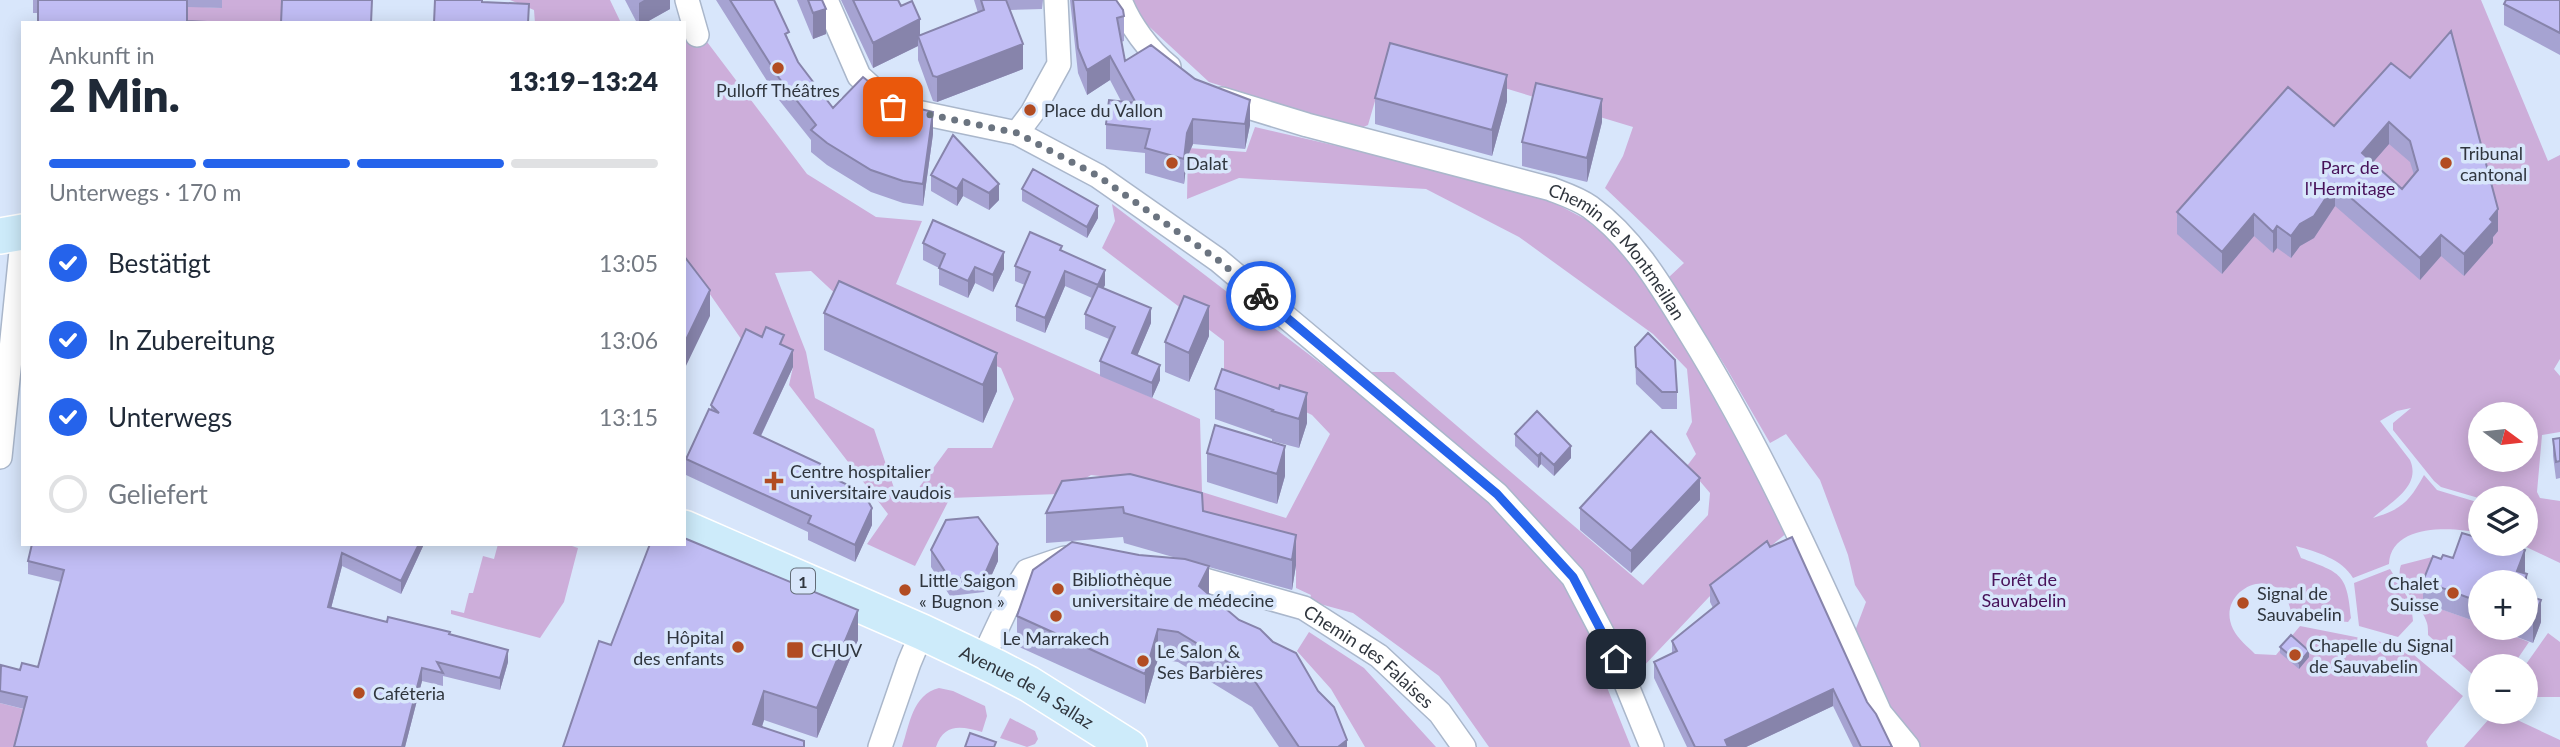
<!DOCTYPE html>
<html lang="de">
<head>
<meta charset="utf-8">
<style>
	:root { --surface:#fff; --page:#f2f2f3; --text:#1f2937; --muted:#747a83; --line:#e0e1e3; --accent:#2563eb }
	body { margin:0; font-family:Lato,sans-serif; background:var(--page); color:var(--text); height:100vh; display:flex; flex-direction:column; font-size:26px; white-space:nowrap }
	* { box-sizing:border-box; margin:0 }
	p { font-size:23px; color:var(--muted) }
	.icon { flex:none; width:38px; height:38px; fill:none; stroke:currentColor; stroke-width:2; stroke-linecap:round; stroke-linejoin:round }
	.map { position:relative; flex:1; overflow:hidden }
	.side { position:absolute; left:21px; top:21px; width:665px; height:525px; display:flex; flex-direction:column; background:var(--surface); border-radius:0px; box-shadow:0 4px 18px #0003 }
	.side>* { flex:none }
	.needle { width:46px; rotate:105deg }
	.fabs { position:absolute; left:2468px; top:402px; display:grid; gap:14px }
	.fabs a { display:grid; place-items:center; width:70px; height:70px; border-radius:50%; background:var(--surface); box-shadow:0 4px 18px #0003; font-size:35px }
	.pin { position:absolute; display:grid; place-items:center; width:60px; height:60px; color:#fff; margin:-30px; border-radius:14px; box-shadow:0 4px 10px #0006 }
	.courier { position:absolute; display:grid; place-items:center; width:70px; height:70px; margin:-35px; border:5px solid #2563eb; border-radius:50%; background:#fff; color:#222; box-shadow:0 2px 9px #0007 }
	.overview em { font-style:normal; font-weight:800 }
	.overview div { display:flex; flex-direction:column-reverse }
	.overview { display:flex; align-items:center; justify-content:space-between; height:119px; padding:0 28px }
	h1 { font-size:46px; font-weight:800; line-height:52px }
	.bar { display:grid; grid-template-columns:repeat(4,1fr); gap:10px 7px; align-content:center; height:84px; padding:0 28px }
	.bar i { height:9px; border-radius:5px; background:var(--line) }
	.bar .selected { background:var(--accent) }
	.bar p { grid-column:span 4 }
	ol { padding:0 28px; list-style:none }
	li { display:flex; align-items:center; gap:21px; height:77px }
	li p { margin-inline-start:auto }
	li .icon { padding:7px; border-radius:50%; background:var(--accent); color:#fff; stroke-width:4 }
	li:last-child { color:var(--muted) }
	li i { width:38px; height:38px; border:4px solid var(--line); border-radius:50% }
	.map>svg:first-child { display:block }
	.green { fill:#cdaeda; fill-rule:evenodd }
	.lines { fill:none; stroke-linecap:round; stroke-linejoin:round }
	.street-casing { stroke:#aab7cb; stroke-width:26 }
	.primary-casing { stroke:#fff; stroke-width:38 }
	.street { stroke:#fff; stroke-width:23 }
	.primary { stroke:#cdebfa; stroke-width:35 }
	.wall { fill:#a6a3d2; fill-rule:evenodd }
	.shaded-wall { fill:#8784ab }
	.building { fill:#c1bdf4; stroke:#8784ab; stroke-width:2; fill-rule:evenodd }
	.done { stroke:#6b7480; stroke-width:7; stroke-dasharray:0 12.6 }
	.route { stroke:#2563eb; stroke-width:9 }
	.poi-dot { fill:#b24c22; stroke:#d8e6fb; stroke-width:2.5 }
	.labels { text-anchor:middle; dominant-baseline:central; stroke-width:7; stroke-linejoin:round; paint-order:stroke }
	.shield { fill:#d8e6fb; stroke:#626b77; stroke-width:2 }
	.shield-label { font-size:16px; font-weight:bold; fill:#30363e }
	.poi-label { font-size:18px; fill:#30363e; stroke:#d8e6fb; text-anchor:start }
	.park-label { font-size:18px; fill:#471159; stroke:#d8e6fb }
	.street-label { font-size:18px; fill:#30363e; stroke:#d8e6fb }
</style>
</head>
<body>
<div class="map">
<svg width="2560" height="747" viewBox="0 0 2560 747">
	<rect width="100%" height="100%" fill="#d8e6fb"/>
	<path class="green" d="M222 0H282V23H187V14L183 6 222 8Z
		M510 0H610L621 23H535L534 10Z
		M1126 0H2481L2548 161 2560 155V359L2554 369 2560 376V432L2542 435 2537 492 2540 498 2560 501V563L2520 544H2525V499H2482L2441 487 2434 481 2393 430V423L2411 408 2397 411 2380 421 2410 460C2422 487 2389 503 2373 518 2402 509 2409 502 2424 475L2437 490 2480 503V533C2453 527 2391 523 2389 564L2353 578C2342 559 2317 552 2296 546L2301 558C2341 573 2347 573 2351 618L2348 622 2292 617C2284 557 2213 588 2233 629 2238 639 2248 647 2255 654L2276 655 2300 626 2386 643 2414 655 2463 696 2430 736 2426 742 2428 747H1916L1890 718 1855 631 1866 602 1855 585 1848 555 1820 480 1786 434 1770 443 1727 369 1669 277 1684 263 1605 188 1623 156 1633 127 1389 53 1368 125 1359 129 1209 82 1129 8ZM2480 415H2525V460H2480Z
		M695 26 807 174 876 217 922 221 896 284 1200 419 1202 492 1286 518 1330 434 1312 415 1224 372V341L1102 248 1115 221 1112 204 1332 372H1394L1643 585 1708 515 1710 493 1687 466 1696 454 1686 434 1692 422 1687 369 1653 334 1519 237 1426 189 1239 178 1187 199 1188 148 1246 152 1255 127 1446 171 1547 199 1585 219 1619 247 1653 289 1788 532 1709 597 1640 670 1604 680 1631 747H1489L1439 676 1353 613 1309 601 1311 595 1296 588V552L1207 526 1163 483 1091 475 1059 494 950 498 915 566 867 544 888 514 789 385 793 367 746 346 684 257V31ZM811 271 842 300 1001 368 1014 399 992 448H948L912 497 894 488 874 429 815 398 806 352 775 273Z
		M498 544H566L578 548 564 602 540 638 451 614V610L464 613 469 593H473L483 556 494 559Z
		M2436 556 2439 559 2424 603 2480 623V628H2493L2529 642 2512 667H2480V681L2428 635C2428 631 2428 626 2427 623 2422 604 2393 585 2401 565Z
		M2390 569 2411 603 2413 621 2398 637 2359 626 2354 583Z
		M1309 632 1364 668 1436 747H1365L1331 689 1297 651Z
		M2548 633 2560 642V697H2525L2524 667Z
		M939 688 953 691 985 706 987 716 982 732C961 726 944 723 936 747H902C910 724 912 695 939 688Z
		M0 703 27 710 17 747H0Z
		M1010 718 1035 731 1038 739 1035 744 1027 747 1000 738Z
		M2513 718 2560 740V747H2464L2489 719Z"/>
	<g class="lines">
		<g class="street-casing">
			<g id="street">
				<path d="M687 0 697 35"/>
				<path d="M826 0 859 76 893 107 1017 133"/>
				<path d="M1056 0 1059 64 1032 113 1017 133 1098 176 1218 260 1497 494 1573 577 1616 659 1652 747"/>
				<path d="M1120 0C1129 24 1149 51 1169 67"/>
				<path id="s1" d="M1222 99 1307 125 1551 189C1564 194 1579 199 1590 207 1633 238 1661 286 1688 330 1764 452 1822 583 1880 713L1908 747"/>
				<path d="M0 457 23 232"/>
				<path id="s2" d="M1180 573 1304 608 1379 656 1440 713 1464 747"/>
				<path d="M982 660 1014 592 1027 571 1065 558"/>
				<path d="M880 747 909 663 922 632"/>
			</g>
		</g>
		<g class="primary-casing">
			<g id="primary">
				<path d="M0 236 23 232"/>
				<path id="s3" d="M684 528 922 632 996 667 1029 684 1129 747"/>
			</g>
		</g>
		<use href="#street" class="street"/>
		<use href="#primary" class="primary"/>
	</g>
	<path class="wall" d="M33 0H222V8L188 7 38 23V13H33Z
		M625 0H670V9L645 23H637Z
		M716 0H774L789 41 798 62 833 108 889 101 933 134 923 206 903 203 871 192 827 165 811 152V140L779 100Z
		M797 0H822L826 34 813 39Z
		M841 0H898L901 6 920 35 978 13 974 0H1043L1042 9 1010 10 1023 69 937 102 933 101 918 60V46L873 68Z
		M1070 0H1116L1124 16V41L1121 42 1125 61 1250 125 1245 149 1193 144 1187 158 1184 184 1145 173V153L1106 149V124L1121 101 1110 80 1087 95 1078 73Z
		M2560 0V55L2504 25V4Z
		M2391 63 2498 231 2493 237V243L2464 276 2441 256 2420 280 2335 206 2314 238 2300 246 2291 258 2277 248 2273 253 2254 236 2222 274 2177 234V212L2334 126ZM2389 144 2410 162 2414 175 2402 189 2372 163Z
		M1375 98 1507 101 1492 156 1375 124Z
		M1602 122 1587 182 1522 166V142Z
		M953 135 999 200 989 210 963 196 957 206 931 191V175Z
		M1022 189 1098 218 1087 238 1022 201Z
		M923 243 1004 269 993 292 975 283 968 298 939 285V268L923 260Z
		M1062 251 1105 285 1103 288 1151 323 1137 355 1160 380 1152 398 1100 376V361L1109 339 1085 329V314L1092 298 1065 286 1045 333 1016 321V306L1025 285 1015 281V266Z
		M824 313 997 391 983 423 824 350Z
		M1209 336 1189 382 1165 372V342Z
		M784 346 793 367 761 436 840 482 872 525 855 562 808 540V532L686 475V459L711 409V405Z
		M1635 347 1677 392V409H1662L1636 384Z
		M1222 369 1307 423 1299 448 1272 441V439L1215 419V389Z
		M1515 434 1571 458 1554 476 1541 464 1538 468 1515 446Z
		M2560 438V478L2556 479 2553 456V439Z
		M1207 453 1285 476 1277 504 1207 482Z
		M1062 481 1203 511 1296 535V565L1292 590 1209 567V594L1347 747H1279L1252 707 1178 662 1158 659 1145 704 1017 646V616L1139 555 1180 559 1124 543 1123 537 1046 543V513Z
		M1700 500 1631 573 1580 530V508Z
		M32 544H424L401 594 342 566 331 608 387 622 450 634 508 662 500 690 443 676V686L422 681 405 747H14L24 709 0 703V669L20 670 38 667 61 582 28 574V561Z
		M1770 547 1867 702 1892 747H1853L1833 706 1746 747H1687L1654 678V662L1672 653V641L1713 608 1710 602V585Z
		M931 550 998 561 984 592 950 596 931 567Z
		M2453 558 2525 571 2527 595 2541 622 2533 643 2493 628H2525V583H2480V623L2423 603V581L2441 559Z
		M858 640 817 738 764 720 762 727 804 747H563L611 645Z
		M2280 647 2309 657 2299 669 2280 653Z"/>
	<path class="shaded-wall" d="M644 0H670V9L645 23H639V3Z
		M826 9V34L813 39V13Z
		M920 19V41L918 36V46L873 68V43Z
		M1023 44V69L937 102V77Z
		M1110 56V80L1087 95V70Z
		M1507 75V101L1492 156V130Z
		M1602 99V122L1587 182V158Z
		M1250 100V125L1245 149V124Z
		M933 112V134L923 206V184Z
		M1193 119V144L1187 158 1184 184V159L1187 133Z
		M2389 122V144L2362 175V153Z
		M963 179V196L957 206V189Z
		M999 184V200L989 210V193Z
		M2335 184V206L2314 238 2300 246 2291 258V236L2300 224Z
		M1098 206V218L1087 238V227Z
		M2498 209V231L2493 237V243L2464 276V254Z
		M2254 214V236L2222 274V252Z
		M2277 226V248L2273 253V232Z
		M2441 235V256L2420 280V258Z
		M1004 252V269L993 292V275Z
		M975 267V283L968 298V281Z
		M1105 270V285L1098 300V285Z
		M1065 271V286L1045 333V318Z
		M710 290V316L684 370V344Z
		M1209 306V336L1189 382V353Z
		M1151 308V323L1132 368V353Z
		M793 350V367L754 450V433Z
		M997 353V391L983 423V385Z
		M1160 365V380L1152 398V383Z
		M1307 393V423L1299 448V419Z
		M1285 446V476L1277 504V474Z
		M1571 446V458L1554 476V465Z
		M1541 453V464L1538 468V456Z
		M1700 478V500L1631 573V551Z
		M872 508V525L855 562V545Z
		M1296 535V565L1292 590V560Z
		M419 544H424L401 594V581Z
		M998 544V561L984 592V576Z
		M2525 550V571L2521 583 2517 571Z
		M342 553V566L328 620V607Z
		M1209 566V596L1199 586Z
		M2527 574V596L2525 602V583H2524Z
		M2541 600V622L2533 643V621Z
		M858 610V640L817 738V708Z
		M1158 629V659L1145 704V674Z
		M508 650V662L500 690V678Z
		M2309 651V657L2299 669V663Z
		M422 668V681L405 747H402Z
		M1833 689V706L1746 747H1725V740Z
		M764 691V720L755 747 753 724Z
		M1347 740V747H1338Z"/>
	<path class="building" d="M38 0H187V21L227 23H38Z
		M282 0H372L371 23H281Z
		M435 0H482V2L529 4 528 23H434Z
		M730 0H774L789 32 785 34 798 62 833 108 863 77 889 98 884 100 933 112 923 184 903 181 871 170 827 143 811 130 816 125 779 78Z
		M808 0H822L826 9 813 13Z
		M853 0H898L901 6 912 1 920 19 873 43Z
		M981 0H1006L1023 44 937 77 933 76 918 36 984 10Z
		M1073 0H1116L1123 10 1124 16 1117 18 1125 61 1151 45 1195 79 1250 100 1245 124 1193 119 1187 133 1184 159 1145 148 1150 129 1106 124 1109 100 1136 103 1110 56 1087 70 1078 48Z
		M2506 0H2560V33L2504 4Z
		M2451 31 2498 209 2490 219 2493 222 2464 254 2441 235 2420 258 2335 184 2314 216 2300 224 2291 236 2277 226 2273 232 2254 214 2222 252 2177 212 2288 87 2334 126 2391 63 2410 78ZM2389 122 2410 141 2418 170 2402 189 2362 153Z
		M1390 43 1507 75 1492 130 1375 98Z
		M1536 83 1602 99 1587 158 1522 142Z
		M953 135 999 184 989 193 963 179 957 189 931 175Z
		M1033 169 1098 206 1087 227 1022 189Z
		M933 220 1004 252 993 275 975 267 968 281 939 268 945 254 923 243Z
		M1030 232 1062 246 1060 250 1105 270 1098 285 1065 271 1045 318 1016 306 1030 272 1015 266Z
		M684 256 710 290 684 344Z
		M839 281 997 353 983 385 824 313Z
		M1098 286 1151 308 1132 353 1160 365 1152 383 1100 361 1115 327 1085 314Z
		M1184 296 1209 306 1189 353 1165 342Z
		M766 327 784 335 780 344 793 350 754 433 840 473 837 480 863 492 872 508 855 545 808 523 811 516 686 459 709 409 719 413 711 405 746 329 762 337Z
		M1648 333 1675 360 1677 392H1662L1636 367 1635 347Z
		M1222 369 1279 389 1280 385 1307 393 1299 419 1272 411 1273 410 1215 389Z
		M1537 411 1571 446 1554 465 1541 453 1538 456 1515 434Z
		M1215 425 1285 446 1277 474 1207 453Z
		M1651 431 1700 478 1631 551 1580 508Z
		M2560 438V461L2556 462 2553 439Z
		M1130 474 1202 493 1203 511 1296 535 1292 560 1124 513 1123 507 1046 513 1062 481Z
		M978 517 998 544 984 576 950 579 931 550 946 520Z
		M2473 531 2480 533V544H2510L2525 550 2517 571 2527 574 2524 583H2480V602L2423 581 2433 556 2441 559 2443 555 2453 558 2462 533 2472 536Z
		M1792 537 1867 702 1876 714 1892 747H1861L1833 689 1725 740 1728 747H1695L1654 662 1677 651 1672 641 1719 603 1710 585 1767 541 1770 547Z
		M684 538 858 610 817 708 764 691 753 724 804 741V747H563L599 641 611 645 650 544H684Z
		M1072 542 1139 555 1185 559 1209 566 1199 586 1239 620 1260 629 1273 642 1296 653 1318 691 1334 707 1347 740 1338 747H1299L1252 677 1178 632 1158 629 1145 674 1017 616 1033 570Z
		M32 544H419L401 581 342 553 328 607 387 622 388 617 450 632 449 634 508 650 500 678 437 662 443 673 422 668 402 747H14L27 697 0 691 1 665 20 670 22 663 38 667 64 570 28 561Z
		M2525 595 2541 600 2533 621 2525 618Z
		M2291 635 2309 651 2299 663 2280 647Z
		M970 733 996 742 994 747H965Z"/>
	<g class="lines">
		<path class="done" d="M893 107 1017 133 1098 176 1218 260 1261 296"/>
		<path class="route" d="M1261 296 1497 494 1573 577 1616 659"/>
	</g>
	<g class="poi-dot">
		<circle cx="778" cy="68" r="7"/>
		<circle cx="1030" cy="110" r="7"/>
		<circle cx="1172" cy="163" r="7"/>
		<circle cx="2446" cy="163" r="7"/>
		<path d="M770.5 470.5h7v7h7v7h-7v7h-7v-7h-7v-7h7z"/>
		<circle cx="1058" cy="589" r="7"/>
		<circle cx="905" cy="590" r="7"/>
		<circle cx="2453" cy="593" r="7"/>
		<circle cx="2243" cy="603" r="7"/>
		<circle cx="1056" cy="616" r="7"/>
		<circle cx="738" cy="647" r="7"/>
		<rect x="786" y="641" width="18" height="18" rx="3.5"/>
		<circle cx="2295" cy="655" r="7"/>
		<circle cx="1143" cy="661" r="7"/>
		<circle cx="359" cy="693" r="7"/>
	</g>
	<g class="labels">
		<rect class="shield" x="791" y="568.5" width="24" height="25" rx="5"/>
		<g class="shield-label">
			<text x="803" y="581">1</text>
		</g>
		<g class="poi-label">
			<text x="778" y="90" text-anchor="middle">Pulloff Théâtres</text>
			<text x="1044" y="110">Place du Vallon</text>
			<text x="2460" y="153">Tribunal<tspan x="2460" dy="21">cantonal</tspan></text>
			<text x="1186" y="163">Dalat</text>
			<text x="790" y="471">Centre hospitalier<tspan x="790" dy="21">universitaire vaudois</tspan></text>
			<text x="1072" y="579">Bibliothèque<tspan x="1072" dy="21">universitaire de médecine</tspan></text>
			<text x="919" y="580">Little Saigon<tspan x="919" dy="21">« Bugnon »</tspan></text>
			<text x="2439" y="583" text-anchor="end">Chalet<tspan x="2439" dy="21">Suisse</tspan></text>
			<text x="2257" y="593">Signal de<tspan x="2257" dy="21">Sauvabelin</tspan></text>
			<text x="724" y="637" text-anchor="end">Hôpital<tspan x="724" dy="21">des enfants</tspan></text>
			<text x="1056" y="638" text-anchor="middle">Le Marrakech</text>
			<text x="2309" y="645">Chapelle du Signal<tspan x="2309" dy="21">de Sauvabelin</tspan></text>
			<text x="811" y="650">CHUV</text>
			<text x="1157" y="651">Le Salon &amp;<tspan x="1157" dy="21">Ses Barbières</tspan></text>
			<text x="373" y="693">Caféteria</text>
		</g>
		<g class="park-label">
			<text x="2350" y="167">Parc de<tspan x="2350" dy="21">l'Hermitage</tspan></text>
			<text x="2024" y="579">Forêt de<tspan x="2024" dy="21">Sauvabelin</tspan></text>
		</g>
		<g class="street-label">
			<text stroke="none"><textPath href="#s1" startOffset="434">Chemin de Montmeillan</textPath></text>
			<text stroke="none"><textPath href="#s2" startOffset="210">Chemin des Falaises</textPath></text>
			<text stroke="none"><textPath href="#s3" startOffset="378">Avenue de la Sallaz</textPath></text>
		</g>
	</g>
</svg>
<div class="fabs">
<a><svg class="needle" viewBox="-14 -14 28 28"><path d="M0-13l5 13h-10z" fill="#e53935"/><path d="M0 13l5-13h-10z" fill="#747a83"/></svg></a>
<a><svg class="icon" aria-label="layers" viewBox="0 0 24 24"><path d="M12 4l9 5-9 5-9-5zM3 14l9 5 9-5"/></svg></a>
<a>+</a>
<a>−</a>
</div>
<div class="pin" style="left:893px;top:107px;background:#ea580c"><svg class="icon" aria-label="bag" viewBox="0 0 24 24"><path d="M5 8h14l-1 12H6zM9 8a3 3 0 0 1 6 0"/></svg></div>
<div class="pin" style="left:1616px;top:659px;background:#1f2937"><svg class="icon" aria-label="home" viewBox="0 0 24 24"><path d="M3 11l9-7 9 7M6 9v11h12V9"/></svg></div>
<div class="courier" style="left:1261px;top:296px"><svg class="icon" aria-label="bike" viewBox="0 0 24 24"><circle cx="6" cy="16" r="4"/><circle cx="18" cy="16" r="4"/><path d="M6 16l4-8h5l3 8M10 8l3 8H6M13 5h3"/></svg></div>
<section class="side">
<div class="overview"><div><h1>2 Min.</h1><p>Ankunft in</p></div><em>13:19–13:24</em></div>
<div class="bar"><i class="selected"></i><i class="selected"></i><i class="selected"></i><i></i><p>Unterwegs · 170 m</p></div>
<ol>
<li><svg class="icon" aria-label="check" viewBox="0 0 24 24"><path d="M5 12l5 5 9-10"/></svg>Bestätigt<p>13:05</p></li>
<li><svg class="icon" aria-label="check" viewBox="0 0 24 24"><path d="M5 12l5 5 9-10"/></svg>In Zubereitung<p>13:06</p></li>
<li><svg class="icon" aria-label="check" viewBox="0 0 24 24"><path d="M5 12l5 5 9-10"/></svg>Unterwegs<p>13:15</p></li>
<li><i></i>Geliefert</li>
</ol>
</section>
</div>
</body>
</html>
